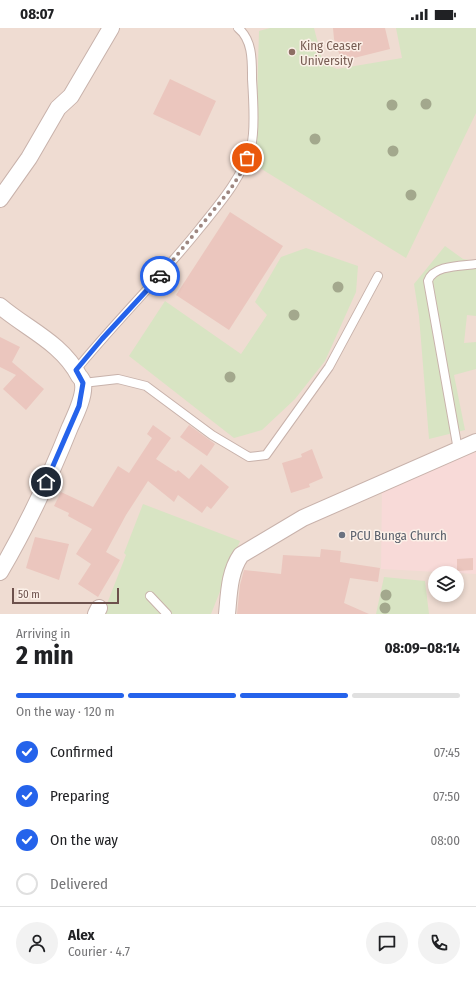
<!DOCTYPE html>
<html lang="en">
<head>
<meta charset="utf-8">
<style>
	:root { --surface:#fff; --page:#f2f2f2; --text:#202124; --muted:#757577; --line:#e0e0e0; --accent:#2563eb }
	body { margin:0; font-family:"Fira Sans Condensed",sans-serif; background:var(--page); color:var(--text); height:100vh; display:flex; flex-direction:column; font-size:15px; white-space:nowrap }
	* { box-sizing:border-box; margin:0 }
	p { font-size:13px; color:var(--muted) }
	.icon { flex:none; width:22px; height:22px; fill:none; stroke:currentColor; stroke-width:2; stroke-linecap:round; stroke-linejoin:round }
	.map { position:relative; height:586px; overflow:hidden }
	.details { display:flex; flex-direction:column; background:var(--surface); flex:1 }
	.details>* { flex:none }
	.buttons { position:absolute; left:428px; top:538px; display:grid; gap:8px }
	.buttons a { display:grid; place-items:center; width:36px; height:36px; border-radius:50%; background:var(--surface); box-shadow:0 2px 6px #0003; font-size:20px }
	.scale { position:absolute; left:12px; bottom:10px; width:107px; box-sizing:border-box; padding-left:4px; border:2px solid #6d514c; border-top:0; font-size:11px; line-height:14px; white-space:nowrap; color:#6d514c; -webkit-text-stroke:3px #fcf0e8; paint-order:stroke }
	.pin { position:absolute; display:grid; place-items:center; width:34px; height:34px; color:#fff; margin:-17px; border:2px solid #fff; border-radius:50%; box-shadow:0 1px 4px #0007 }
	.courier { position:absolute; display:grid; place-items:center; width:40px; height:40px; margin:-20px; border:3px solid #2563eb; border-radius:50%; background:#fff; color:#222; box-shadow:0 1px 5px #0007 }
	.summary em { font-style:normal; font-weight:700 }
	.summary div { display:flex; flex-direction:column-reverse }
	.summary { display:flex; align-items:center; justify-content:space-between; height:68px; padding:0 16px }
	h1 { font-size:26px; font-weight:700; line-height:30px }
	.bar { display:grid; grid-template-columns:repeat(4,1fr); gap:6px 4px; align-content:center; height:48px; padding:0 16px }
	.bar i { height:5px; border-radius:3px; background:var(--line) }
	.bar .active { background:var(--accent) }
	.bar p { grid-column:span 4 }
	.line { display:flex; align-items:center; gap:10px; padding:0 16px; border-top:1px solid var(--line) }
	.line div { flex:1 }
	.round { display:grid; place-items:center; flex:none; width:42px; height:42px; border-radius:21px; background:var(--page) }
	ol { padding:0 16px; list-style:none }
	li { display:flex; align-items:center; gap:12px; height:44px }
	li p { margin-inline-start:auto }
	li .icon { padding:4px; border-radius:50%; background:var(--accent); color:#fff; stroke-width:4 }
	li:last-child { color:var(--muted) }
	li i { width:22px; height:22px; border:2px solid var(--line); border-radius:50% }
	.status { display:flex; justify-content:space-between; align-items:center; height:28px; padding:0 20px; background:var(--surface); direction:ltr }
	.status svg { height:11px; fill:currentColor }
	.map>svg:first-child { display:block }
	.residential { fill:#efdcd2; fill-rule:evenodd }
	.commercial { fill:#f8dad8 }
	.green { fill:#d8e4c3 }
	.building { fill:#ebc6be }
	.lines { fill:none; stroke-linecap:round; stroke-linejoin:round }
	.lane-casing { stroke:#c8b2ab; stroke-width:10 }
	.street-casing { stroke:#c8b2ab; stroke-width:18 }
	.lane { stroke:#fff; stroke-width:8 }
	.street { stroke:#fff; stroke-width:16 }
	.tree { fill:#a3a88d }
	.done { stroke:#9e8781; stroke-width:4; stroke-dasharray:0 7.2 }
	.route { stroke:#2563eb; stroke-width:5 }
	.education-dot { fill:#8d6e63; stroke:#fcf0e8; stroke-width:1.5 }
	.worship-dot { fill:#6b7280; stroke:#fcf0e8; stroke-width:1.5 }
	.labels { text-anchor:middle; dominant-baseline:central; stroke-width:3; stroke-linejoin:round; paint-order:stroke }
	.education-label { font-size:13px; fill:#785e54; stroke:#fcf0e8; text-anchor:start }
	.worship-label { font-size:13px; fill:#5b616d; stroke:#fcf0e8; text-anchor:start }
</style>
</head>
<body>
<div class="status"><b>08:07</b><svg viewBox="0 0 49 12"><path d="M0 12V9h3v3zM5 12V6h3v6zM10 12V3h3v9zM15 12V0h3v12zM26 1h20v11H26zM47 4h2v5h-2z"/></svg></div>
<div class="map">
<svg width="476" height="586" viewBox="0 0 476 586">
	<rect width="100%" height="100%" fill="#f9ebe3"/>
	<path class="residential" d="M0 0H476V586H0ZM435 545H457V567H435Z"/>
	<path class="commercial" d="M476 424V546L381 541 382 462Z"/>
	<path class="green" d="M270 0H314L323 35 337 41 402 30 396 0H476V85L406 230 255 137 259 3Z
		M445 218 463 231 476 233V288L467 287 464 315 476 314V341L454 347 465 402 429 411 419 288 414 256Z
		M306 220 358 238 356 264 325 333 295 371 262 402 234 410 129 328 165 273 241 326 267 287 255 274 281 229Z
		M143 476 240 513 211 586H103L126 527 124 525Z
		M384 549 425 553 429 586H376Z"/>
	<path class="building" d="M333 0H385L390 21 342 33 334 11Z
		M170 51 216 73 200 108 153 86Z
		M230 184 283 218 229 302 176 267Z
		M0 309 20 319 12 334 44 361 26 382 3 361 16 347 0 339Z
		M153 397 171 410 156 431 176 444 178 442 189 451 201 436 229 459 211 481 207 478 202 485 178 467 174 474 148 453 126 487 106 524 120 532 98 569 78 556 91 536 76 526 92 501 68 488 69 485 54 478 61 464 93 479 118 438 129 445 152 410 147 406Z
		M189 397 215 416 207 428 180 409Z
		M312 421 323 450 309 456 310 459 291 465 282 435 302 429 301 426Z
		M35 509 69 516 59 552 26 540Z
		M321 521 341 523 340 534 380 540 378 554 350 550 344 575 369 586H237L240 557 244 542 281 546 283 527 320 529Z
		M473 530V542L457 543V531Z"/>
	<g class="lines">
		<g class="lane-casing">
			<path id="lane" d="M76 342C116 293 161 249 200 200 221 174 242 150 251 118 255 105 253 66 252 51 252 34 253 12 238 0
				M83 355 118 351 146 358 212 407 249 429 266 427 329 339 378 248
				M458 422 428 253C433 237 461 238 476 236
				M150 568 167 586"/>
		</g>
		<g class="street-casing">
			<path id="street" d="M0 171 29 130 58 80 71 68 111 0
				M0 278C27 301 62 315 79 348 81 350 83 353 83 356 85 368 75 388 70 399 50 449 27 498 0 544
				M96 586 99 580
				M227 586C229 566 229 544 241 527L303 490 476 414"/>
		</g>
		<use href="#lane" class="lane"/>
		<use href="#street" class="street"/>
	</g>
	<g class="tree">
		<circle cx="426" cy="76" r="5.5"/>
		<circle cx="392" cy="77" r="5.5"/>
		<circle cx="315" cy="111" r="5.5"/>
		<circle cx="393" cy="123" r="5.5"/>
		<circle cx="411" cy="167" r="5.5"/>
		<circle cx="338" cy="259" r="5.5"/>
		<circle cx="294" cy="287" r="5.5"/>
		<circle cx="230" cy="349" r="5.5"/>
		<circle cx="386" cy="567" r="5.5"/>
		<circle cx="385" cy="580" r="5.5"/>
	</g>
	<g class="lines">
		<path class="done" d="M160 248 230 162 242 143 247 130"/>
		<path class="route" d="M46 454 79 378 83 355 76 342 102 311 160 248"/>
	</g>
	<circle class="education-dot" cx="292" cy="24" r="4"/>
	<circle class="worship-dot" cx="342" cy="507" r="4"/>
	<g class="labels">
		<g class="education-label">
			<text x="300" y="17">King Ceaser<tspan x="300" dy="15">University</tspan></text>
		</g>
		<g class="worship-label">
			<text x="350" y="507">PCU Bunga Church</text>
		</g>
	</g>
</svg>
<div class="buttons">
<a><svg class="icon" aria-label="layers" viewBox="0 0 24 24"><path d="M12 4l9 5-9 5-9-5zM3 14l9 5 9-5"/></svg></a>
</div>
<div class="scale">50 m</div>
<div class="pin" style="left:247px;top:130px;background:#ea580c"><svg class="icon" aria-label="bag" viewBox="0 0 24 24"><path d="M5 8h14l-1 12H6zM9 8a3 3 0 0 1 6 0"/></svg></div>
<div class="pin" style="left:46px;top:454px;background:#1f2937"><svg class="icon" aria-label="home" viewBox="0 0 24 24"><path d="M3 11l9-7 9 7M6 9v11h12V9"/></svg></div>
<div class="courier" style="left:160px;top:248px"><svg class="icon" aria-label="car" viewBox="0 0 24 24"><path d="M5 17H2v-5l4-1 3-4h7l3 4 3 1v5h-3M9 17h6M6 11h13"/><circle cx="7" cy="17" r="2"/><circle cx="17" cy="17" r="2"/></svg></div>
</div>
<section class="details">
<div class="summary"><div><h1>2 min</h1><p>Arriving in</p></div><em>08:09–08:14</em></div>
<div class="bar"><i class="active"></i><i class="active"></i><i class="active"></i><i></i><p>On the way · 120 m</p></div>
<ol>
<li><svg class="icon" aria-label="check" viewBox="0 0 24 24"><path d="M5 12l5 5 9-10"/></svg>Confirmed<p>07:45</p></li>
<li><svg class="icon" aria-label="check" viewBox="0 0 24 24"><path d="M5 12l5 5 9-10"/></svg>Preparing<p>07:50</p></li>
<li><svg class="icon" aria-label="check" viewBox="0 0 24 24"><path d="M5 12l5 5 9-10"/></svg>On the way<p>08:00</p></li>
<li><i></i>Delivered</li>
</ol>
<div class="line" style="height:72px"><a class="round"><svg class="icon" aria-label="person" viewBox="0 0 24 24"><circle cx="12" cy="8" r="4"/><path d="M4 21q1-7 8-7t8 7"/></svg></a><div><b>Alex</b><p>Courier · 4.7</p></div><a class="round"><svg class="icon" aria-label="chat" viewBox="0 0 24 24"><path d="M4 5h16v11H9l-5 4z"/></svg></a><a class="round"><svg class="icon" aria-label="phone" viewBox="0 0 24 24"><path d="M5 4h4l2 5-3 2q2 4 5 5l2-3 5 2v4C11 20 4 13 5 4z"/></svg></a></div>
</section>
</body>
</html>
